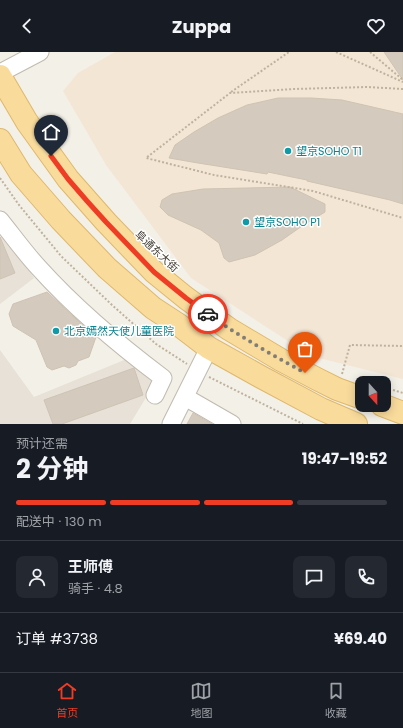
<!DOCTYPE html>
<html lang="zh">
<head>
<meta charset="utf-8">
<style>
	:root { --surface:#171b24; --page:#242831; --text:#f1f3f6; --muted:#9ea1a6; --line:#363941; --accent:#ef3c24 }
	body { margin:0; font-family:Poppins,"Noto Sans SC",sans-serif; background:var(--page); color:var(--text); height:100vh; display:flex; flex-direction:column; font-size:15px; white-space:nowrap }
	* { box-sizing:border-box; margin:0 }
	p { font-size:13px; color:var(--muted) }
	.icon { flex:none; width:22px; height:22px; fill:none; stroke:currentColor; stroke-width:2; stroke-linecap:round; stroke-linejoin:round }
	.map { position:relative; height:372px; overflow:hidden }
	.details { display:flex; flex-direction:column; background:var(--surface); flex:1 }
	.details>* { flex:none }
	.needle { width:26px; rotate:159deg }
	.tools { position:absolute; left:355px; top:324px; display:grid; gap:8px }
	.tools a { display:grid; place-items:center; width:36px; height:36px; border-radius:8px; background:var(--surface); box-shadow:0 2px 10px #0003; font-size:20px }
	.pin { position:absolute; display:grid; place-items:center; width:34px; height:34px; color:#fff; margin:-41px -17px; border-radius:50% 50% 50% 0; rotate:-45deg; box-shadow:0 0 4px #0007 }
	.pin .icon { rotate:45deg }
	.courier { position:absolute; display:grid; place-items:center; width:40px; height:40px; margin:-20px; border:3px solid #ef3c24; border-radius:50%; background:#fff; color:#222; box-shadow:0 1px 5px #0007 }
	.headline em { font-style:normal; font-weight:700 }
	.headline div { display:flex; flex-direction:column-reverse }
	.headline { display:flex; align-items:center; justify-content:space-between; height:68px; padding:0 16px }
	h1 { font-size:26px; font-weight:700; line-height:30px }
	.bar { display:grid; grid-template-columns:repeat(4,1fr); gap:6px 4px; align-content:center; height:48px; padding:0 16px }
	.bar i { height:5px; border-radius:3px; background:var(--line) }
	.bar .active { background:var(--accent) }
	.bar p { grid-column:span 4 }
	.line { display:flex; align-items:center; gap:10px; padding:0 16px; border-top:1px solid var(--line) }
	.line div { flex:1 }
	.round { display:grid; place-items:center; flex:none; width:42px; height:42px; border-radius:8px; background:var(--page) }
	header { display:flex; justify-content:space-between; align-items:center; height:52px; padding:0 16px; background:var(--surface); font-size:18px; font-weight:700 }
	.menu { display:flex; justify-content:space-around; align-items:center; height:56px; border-top:1px solid var(--line); background:var(--surface); font-size:11px; color:var(--muted) }
	.menu a { display:grid; justify-items:center; gap:2px }
	.menu .active { color:var(--accent) }
	.map>svg:first-child { display:block }
	.residential { fill:#e7e1d7 }
	.commercial { fill:#f4e6d5 }
	.building { fill:#d4cbbe; stroke:#cfc3b2 }
	.lines { fill:none; stroke-linecap:round; stroke-linejoin:round }
	.minor-casing { stroke:#c1baae; stroke-width:19 }
	.major-casing { stroke:#deb86c; stroke-width:24 }
	.path { stroke:#bfb29d; stroke-width:2; stroke-dasharray:2 2; stroke-linecap:butt }
	.minor { stroke:#fff; stroke-width:17 }
	.major { stroke:#f9db9c; stroke-width:22 }
	.done { stroke:#837e75; stroke-width:4; stroke-dasharray:0 7.2 }
	.route { stroke:#ef3c24; stroke-width:5 }
	.culture-dot { fill:#0f9aa8; stroke:#fff; stroke-width:1.5 }
	.labels { text-anchor:middle; dominant-baseline:central; stroke-width:3; stroke-linejoin:round; paint-order:stroke }
	.culture-label { font-size:11px; fill:#0d838f; stroke:#fff; text-anchor:start }
	.street-label { font-size:11px; fill:#464037; stroke:#fff }
</style>
</head>
<body>
<header><svg class="icon" aria-label="back" viewBox="0 0 24 24"><path d="M15 5l-7 7 7 7"/></svg>Zuppa<svg class="icon" aria-label="heart" viewBox="0 0 24 24"><path d="M12 20l-8-8c-3-5 5-10 8-4 3-6 11-1 8 4z"/></svg></header>
<div class="map">
<svg width="403" height="372" viewBox="0 0 403 372">
	<rect width="100%" height="100%" fill="#f3f0e8"/>
	<path class="residential" d="M6 183 34 226 0 252V185Z
		M0 298 34 345 129 306 156 329 130 372H0Z"/>
	<path class="commercial" d="M115 0H403V327L311 304 191 226 106 113 63 39 78 21Z"/>
	<path class="building" d="M384 0H403V28Z
		M278 46H311L342 48 403 62V152L390 148 307 129V128L292 125 268 120 267 122 198 111 169 106 175 93 194 80 218 66 247 53Z
		M290 135 325 152V160L302 174 282 188 255 203 229 210 224 206 219 191 201 178 168 163 160 155 162 148 172 142 203 137Z
		M0 185 15 221 0 227Z
		M47 240 76 267 96 285 89 305 78 309 76 313 69 316 64 314 52 318 47 315 36 288 13 274 9 262 13 252Z
		M134 316 143 343 62 372H53L44 348Z
		M193 361 212 372H187Z"/>
	<g class="lines">
		<g class="minor-casing">
			<path id="minor" d="M0 21 40 0
				M0 168C13 184 25 201 39 216 76 257 119 293 163 326L155 343
				M185 345 232 372
				M171 372 209 296"/>
		</g>
		<g class="major-casing">
			<path id="major" d="M0 24 27 70 68 127 106 170 154 220 186 246 229 277 281 308 317 327 337 337 362 346
				M0 88 21 122 61 168 107 216 153 256 179 273 209 296 261 325 321 357 356 372
				M382 353 403 361"/>
		</g>
		<path class="path" d="M336 0 403 30
			M370 0 403 28
			M403 37 367 35 294 37 230 41 146 106 214 123 313 139 403 166
			M231 40 289 0
			M0 126 19 153 61 204 112 253 156 292 187 312
			M342 322 350 293 403 294
			M209 325 303 372
			M393 338 403 341"/>
		<use href="#minor" class="minor"/>
		<use href="#major" class="major"/>
	</g>
	<g class="lines">
		<path class="done" d="M208 262C239 284 272 303 305 321"/>
		<path class="route" d="M51 104 68 127 87 149 106 170 154 220 186 246 208 262"/>
	</g>
	<g class="culture-dot">
		<circle cx="288" cy="99" r="4"/>
		<circle cx="246" cy="170" r="4"/>
		<circle cx="56" cy="279" r="4"/>
	</g>
	<g class="labels">
		<g class="culture-label">
			<text x="296" y="99">望京SOHO T1</text>
			<text x="254" y="170">望京SOHO P1</text>
			<text x="64" y="279">北京嫣然天使儿童医院</text>
		</g>
		<g class="street-label">
			<text transform="translate(157 199) rotate(43)">阜通东大街</text>
		</g>
	</g>
</svg>
<div class="tools">
<a><svg class="needle" viewBox="-14 -14 28 28"><path d="M0-13l5 13h-10z" fill="#e53935"/><path d="M0 13l5-13h-10z" fill="#9ea1a6"/></svg></a>
</div>
<div class="pin" style="left:305px;top:321px;background:#ea580c"><svg class="icon" aria-label="bag" viewBox="0 0 24 24"><path d="M5 8h14l-1 12H6zM9 8a3 3 0 0 1 6 0"/></svg></div>
<div class="pin" style="left:51px;top:104px;background:#1f2937"><svg class="icon" aria-label="home" viewBox="0 0 24 24"><path d="M3 11l9-7 9 7M6 9v11h12V9"/></svg></div>
<div class="courier" style="left:208px;top:262px"><svg class="icon" aria-label="car" viewBox="0 0 24 24"><path d="M5 17H2v-5l4-1 3-4h7l3 4 3 1v5h-3M9 17h6M6 11h13"/><circle cx="7" cy="17" r="2"/><circle cx="17" cy="17" r="2"/></svg></div>
</div>
<section class="details">
<div class="headline"><div><h1>2 分钟</h1><p>预计还需</p></div><em>19:47–19:52</em></div>
<div class="bar"><i class="active"></i><i class="active"></i><i class="active"></i><i></i><p>配送中 · 130 m</p></div>
<div class="line" style="height:72px"><a class="round"><svg class="icon" aria-label="person" viewBox="0 0 24 24"><circle cx="12" cy="8" r="4"/><path d="M4 21q1-7 8-7t8 7"/></svg></a><div><b>王师傅</b><p>骑手 · 4.8</p></div><a class="round"><svg class="icon" aria-label="chat" viewBox="0 0 24 24"><path d="M4 5h16v11H9l-5 4z"/></svg></a><a class="round"><svg class="icon" aria-label="phone" viewBox="0 0 24 24"><path d="M5 4h4l2 5-3 2q2 4 5 5l2-3 5 2v4C11 20 4 13 5 4z"/></svg></a></div>
<div class="line" style="height:52px"><div>订单 #3738</div><b>¥69.40</b></div>
</section>
<nav class="menu">
<a class="active"><svg class="icon" aria-label="home" viewBox="0 0 24 24"><path d="M3 11l9-7 9 7M6 9v11h12V9"/></svg>首页</a>
<a><svg class="icon" aria-label="map" viewBox="0 0 24 24"><path d="M3 6l6-2 6 2 6-2v14l-6 2-6-2-6 2zM9 4v14M15 6v14"/></svg>地图</a>
<a><svg class="icon" aria-label="saved" viewBox="0 0 24 24"><path d="M7 4h10v16l-5-4-5 4z"/></svg>收藏</a>
</nav>
</body>
</html>
